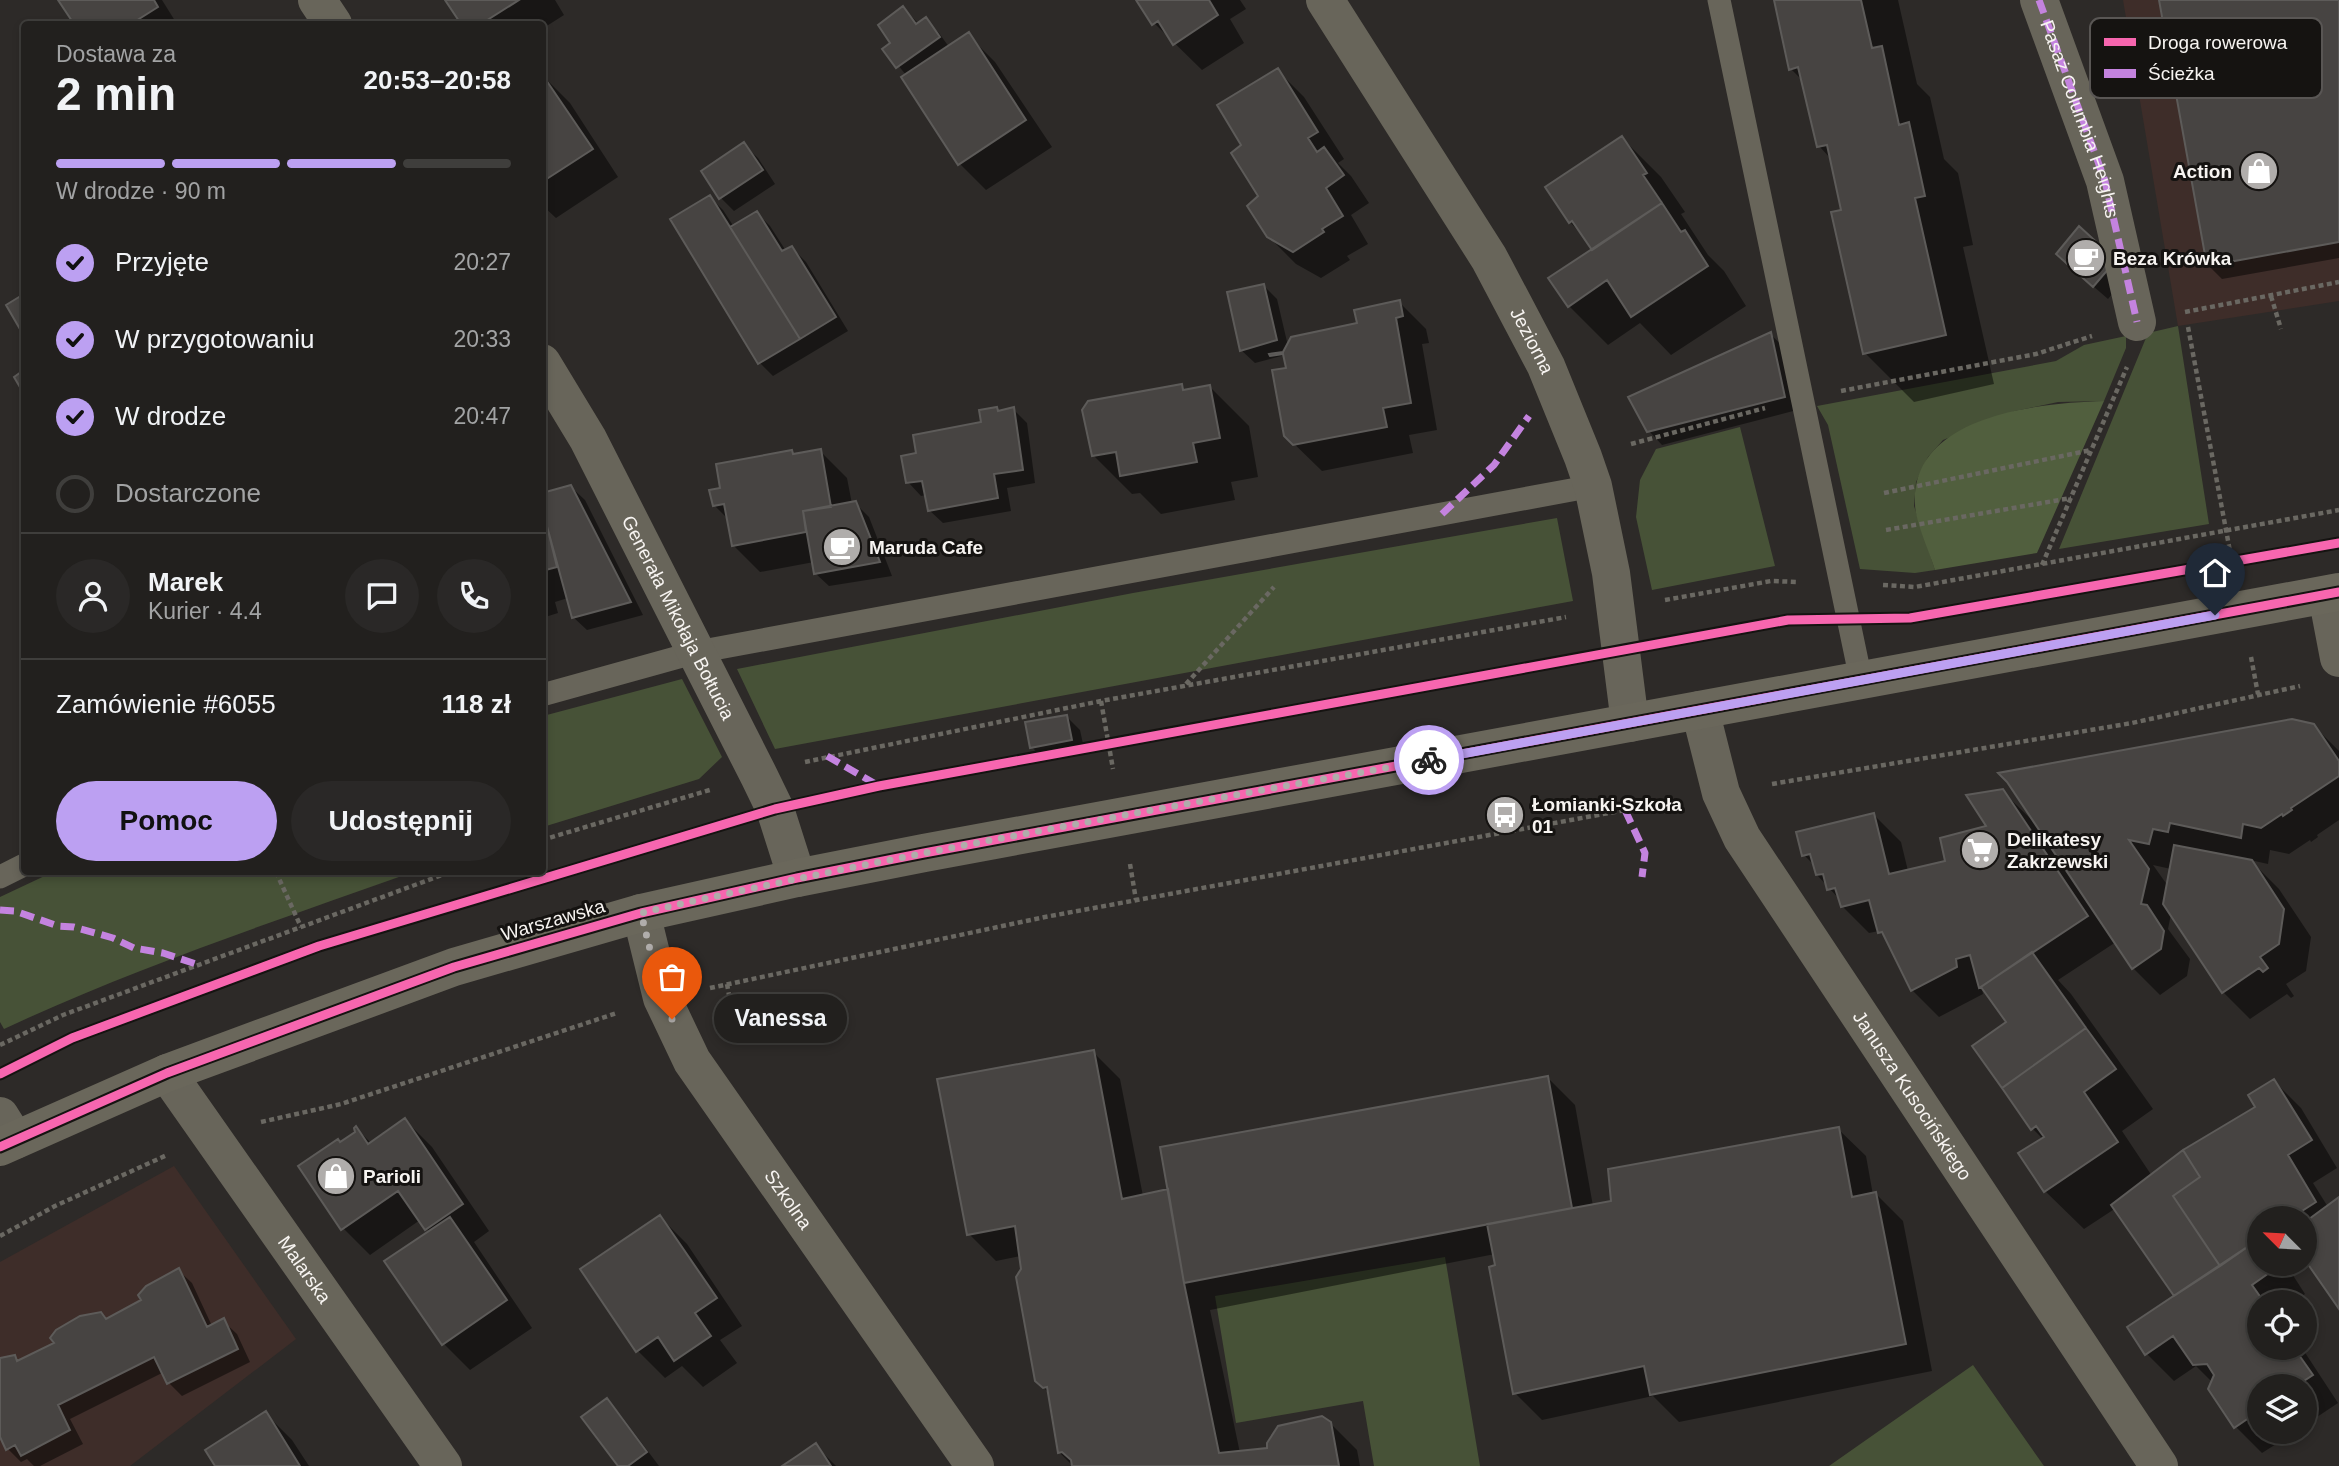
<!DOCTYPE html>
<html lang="pl">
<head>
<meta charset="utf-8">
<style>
	:root { --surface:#22201e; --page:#2a2827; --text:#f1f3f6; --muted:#a2a3a4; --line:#3f3e3c; --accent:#bca0f2 }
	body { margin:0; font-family:Helvetica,sans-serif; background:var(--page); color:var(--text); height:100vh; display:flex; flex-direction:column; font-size:26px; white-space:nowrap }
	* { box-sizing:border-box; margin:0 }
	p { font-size:23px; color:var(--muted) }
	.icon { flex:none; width:38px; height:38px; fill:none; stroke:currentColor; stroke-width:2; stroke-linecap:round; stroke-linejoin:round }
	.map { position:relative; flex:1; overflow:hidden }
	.sheet { position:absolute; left:21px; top:21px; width:525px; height:854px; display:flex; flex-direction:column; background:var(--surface); border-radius:7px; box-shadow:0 4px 10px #0003,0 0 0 2px var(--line) }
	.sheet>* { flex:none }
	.needle { width:46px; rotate:294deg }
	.tools { position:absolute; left:2247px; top:1206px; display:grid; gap:14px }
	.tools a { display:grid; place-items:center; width:70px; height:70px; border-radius:50%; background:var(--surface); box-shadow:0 4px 10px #0003,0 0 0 2px var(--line); font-size:35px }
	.pin { position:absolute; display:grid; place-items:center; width:60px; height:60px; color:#fff; margin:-72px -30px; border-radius:50% 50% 50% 0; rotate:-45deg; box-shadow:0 0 7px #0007 }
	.pin .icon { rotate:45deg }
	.courier { position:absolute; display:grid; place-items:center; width:70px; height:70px; margin:-35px; border:5px solid #bca0f2; border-radius:50%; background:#fff; color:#222; box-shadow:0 2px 9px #0007 }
	.bubble { position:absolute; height:49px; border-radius:24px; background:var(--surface); box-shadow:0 4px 10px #0003,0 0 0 2px var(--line); font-size:23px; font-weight:600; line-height:49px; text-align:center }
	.overview em { font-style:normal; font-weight:600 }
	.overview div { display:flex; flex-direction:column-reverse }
	.overview { display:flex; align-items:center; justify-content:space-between; height:119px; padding:0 35px }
	h1 { font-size:46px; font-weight:600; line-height:52px }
	.bar { display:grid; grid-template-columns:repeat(4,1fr); gap:10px 7px; align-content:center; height:84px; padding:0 35px }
	.bar i { height:9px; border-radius:5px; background:var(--line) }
	.bar .selected { background:var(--accent) }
	.bar p { grid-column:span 4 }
	.line { display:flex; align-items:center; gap:18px; padding:0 35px; border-top:2px solid var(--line) }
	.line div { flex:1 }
	.round { display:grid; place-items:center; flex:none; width:74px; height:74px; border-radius:37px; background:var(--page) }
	ol { padding:0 35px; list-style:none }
	li { display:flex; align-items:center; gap:21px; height:77px }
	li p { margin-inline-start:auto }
	li .icon { padding:7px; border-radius:50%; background:var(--accent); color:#111; stroke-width:4 }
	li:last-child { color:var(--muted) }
	li i { width:38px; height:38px; border:4px solid var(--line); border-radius:50% }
	.button { display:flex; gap:14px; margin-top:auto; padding:14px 35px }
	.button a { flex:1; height:80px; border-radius:42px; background:var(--accent); color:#111; font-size:28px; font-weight:600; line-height:80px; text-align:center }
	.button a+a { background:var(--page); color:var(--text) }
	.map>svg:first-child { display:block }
	.commercial { fill:#3e2d29 }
	.green { fill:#475237 }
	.forest { fill:#515f3e }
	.shadow { fill:#0007; fill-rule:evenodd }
	.building { fill:#474442; stroke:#5d5b59; stroke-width:2 }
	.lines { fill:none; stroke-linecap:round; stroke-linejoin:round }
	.path { stroke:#6a6862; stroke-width:4.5; stroke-dasharray:5 3.5; stroke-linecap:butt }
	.lane { stroke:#68655a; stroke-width:23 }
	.street { stroke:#68655a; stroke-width:38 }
	.secondary { stroke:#6a675b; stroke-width:38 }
	.quiet { stroke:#c483df; stroke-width:7; stroke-dasharray:14 7; stroke-linecap:butt }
	.cycleway-casing { stroke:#151311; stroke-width:13 }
	.cycleway { stroke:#f766af; stroke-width:9 }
	.done { stroke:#b0adab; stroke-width:7; stroke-dasharray:0 12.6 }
	.route { stroke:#bca0f2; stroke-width:9 }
	.labels { text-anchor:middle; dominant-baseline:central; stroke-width:6; stroke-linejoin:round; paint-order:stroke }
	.street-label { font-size:19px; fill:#f7f4f1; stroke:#151311 }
	.poi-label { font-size:19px; font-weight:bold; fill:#f7f4f1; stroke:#151311; text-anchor:start }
	.key { fill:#151311; stroke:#595654; stroke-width:2 }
	.key-label { font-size:19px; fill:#f7f4f1 }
</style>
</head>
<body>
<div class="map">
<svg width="2339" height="1466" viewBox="0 0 2339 1466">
	<rect width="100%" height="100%" fill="#2d2a28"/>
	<path class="commercial" d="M2123 0H2339V301L2178 326Z
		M174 1166 296 1339 130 1466H0V1262Z"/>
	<path class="green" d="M2178 326 2209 524 2059 549 2148 333Z
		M2126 336V348L2104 401 2058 402 2015 411 1943 440 1928 457 1916 482 1914 506 1935 570 1915 573 1860 569 1828 425 1817 406 2056 361 2084 345Z
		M1740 427 1775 566 1652 590 1636 517 1640 480 1656 449Z
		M1557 518 1573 601 775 749 737 669 1133 593Z
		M682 679 722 757 699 779 543 827V716Z
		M53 872H413C276 921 136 967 4 1029L0 1022V897Z
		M1445 1257 1480 1466H1374L1363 1401 1236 1423 1215 1296Z
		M1973 1365 2044 1466H1829Z"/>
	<path class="forest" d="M2104 401 2037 553 1935 570C1930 553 1915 521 1915 504 1911 415 2039 403 2104 401Z"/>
	<path class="shadow" d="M59 0H162L177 24H75Z
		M447 0H555L564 15 542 29V24H463Z
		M1138 0H1240L1246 9 1230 19 1244 43 1202 70 1154 23Z
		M1775 0H1898L1917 84 1930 97 1944 159 1958 173 1973 245 1963 247 1994 384 1914 402 1865 353 1843 212 1832 160 1819 146 1803 81 1791 69Z
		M2161 0H2339V258L2222 279 2208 265Z
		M903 8 919 24 926 20 939 33 949 47 968 35 995 62 1052 147 986 190 959 163 906 75 885 49 893 43Z
		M1277 70 1304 97 1344 159 1338 163 1351 176 1369 203 1351 215 1368 244 1347 256 1350 260 1321 278 1296 264 1268 236 1261 196 1244 145Z
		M543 76 570 103 618 177 556 218 542 205Z
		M1622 138 1661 177 1685 212 1681 214 1708 255 1724 271 1746 306 1671 355 1640 323 1608 345 1569 306 1595 250 1570 222 1548 187Z
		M744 145 758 158 775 184 734 211 721 198Z
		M710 197 723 210 734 227 757 213 770 226 786 251 792 248 806 262 848 331 773 376 760 363Z
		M2071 267 2129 274 2108 299Z
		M1264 286 1277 299 1288 346 1359 324 1399 302 1426 329 1429 343 1422 344 1437 430 1409 435 1413 453 1322 471 1285 435 1288 369 1285 355 1255 363 1241 350Z
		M1770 334 1784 347 1797 410 1662 445 1649 431Z
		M1181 386 1187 391 1210 387 1249 426 1258 477 1231 482 1235 500 1161 514 1140 493 1132 494 1093 455Z
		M996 408 1000 412 1013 409 1027 423 1035 483 1007 488 1011 511 943 523 929 510 926 495 921 496 908 482 919 455 984 424Z
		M820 451 847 478 852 504 855 503 869 517 892 576 829 586 815 573 814 562 760 572 733 545 728 519 714 505 723 490 791 452 795 455Z
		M571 487 585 500 643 615 587 630 573 617 568 598 555 602 558 613 542 618V512Z
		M1067 717 1080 730 1085 753 1045 761 1032 747Z
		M2313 725 2339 751V820L2317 835 2318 837 2311 842 2310 840 2289 854 2270 850 2268 864 2250 860 2279 889 2311 937 2306 971 2286 984 2294 996 2291 998 2287 994 2250 1019 2223 992 2171 914 2168 929 2190 959 2187 976 2160 995 2133 968 2116 942 2058 980 2071 994 2153 1109 2122 1131 2152 1176 2257 1107 2274 1081 2301 1108 2337 1168 2313 1183 2328 1207 2339 1199V1306L2305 1256V1218H2259V1264H2290L2287 1266 2305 1294 2293 1302H2259V1348H2302L2338 1403 2305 1425V1386H2259V1432H2295L2262 1453 2235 1426 2213 1383 2196 1366 2174 1381 2147 1354 2177 1296 2116 1208 2084 1229 2045 1191 2043 1139 2033 1129 2008 1022 1992 999 1982 989 1983 994 1939 1017 1912 990 1888 940 1879 931 1869 933 1842 906 1841 901 1817 875 1815 866 1804 855 1874 815 1901 842 1908 871 1947 862 1989 827 2002 791 2034 822ZM2153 865 2171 869 2168 886Z
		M1093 1052 1120 1079 1143 1196 1548 1078 1575 1105 1593 1206 1613 1202 1838 1129 1866 1156 1873 1195 1876 1194 1903 1221 1932 1371 1679 1422 1653 1396 1542 1420 1515 1393 1495 1254 1210 1310 1240 1453 1269 1449 1330 1423 1357 1450 1360 1466H1073L1060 1453 1050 1394 1037 1381 1021 1256 996 1261 969 1234Z
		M405 1120 432 1147 489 1231 474 1242 532 1328 470 1370 443 1343 430 1233 420 1220 370 1255 343 1228 341 1144 357 1132 355 1127 372 1144Z
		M660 1217 687 1244 742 1326 720 1340 737 1363 703 1387 682 1366 665 1378 638 1351Z
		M178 1270 192 1283 212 1326 223 1321 237 1334 250 1362 182 1396 169 1383 164 1372 70 1419 83 1444 40 1466H34L27 1459 21 1462 8 1449 0 1433V1359L14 1357 19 1362 107 1320 143 1301Z
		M606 1400 620 1414 659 1466H620Z
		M265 1413 292 1440 309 1466H217Z
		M816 1446 836 1466H786Z"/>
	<path class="building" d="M58 0H154L158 7 131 24H74Z
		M445 0H519L481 24H461Z
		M1136 0H1209L1218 15 1173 45 1158 21 1152 25Z
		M1774 0H1861L1872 48 1882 46 1899 125 1909 122 1925 196 1915 198 1946 335 1863 354 1831 212 1841 210 1827 145 1817 147 1798 67 1789 70Z
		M2159 0H2339V242L2207 266Z
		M903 6 916 24 926 17 940 37 896 68 882 49 890 43 878 25Z
		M969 32 1026 120 958 165 901 77Z
		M1278 68 1318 132 1308 138 1317 152 1324 147 1344 175 1326 188 1343 216 1322 229 1324 232 1293 252 1267 237 1247 206 1258 196 1231 153 1241 145 1217 105Z
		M542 74 593 149 542 182Z
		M1622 136 1647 173 1643 175 1662 203 1592 250 1572 221 1569 223 1545 187Z
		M744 142 763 170 719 199 701 171Z
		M710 195 800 339 758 364 670 219Z
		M1662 203 1681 232 1685 230 1708 266 1631 317 1607 280 1568 307 1548 278Z
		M757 211 782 251 792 246 836 317 800 339 730 227Z
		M2079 226 2116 260 2093 287 2056 254Z
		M1264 284 1277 340 1240 351 1227 292Z
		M24 294V336L6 305Z
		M1400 300 1403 316 1396 318 1411 403 1383 408 1387 427 1293 445 1284 436 1272 370 1286 368 1283 354 1270 356 1269 354 1283 352 1291 337 1357 323 1354 310Z
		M1771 332 1785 397 1647 432 1628 397Z
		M24 370V394L14 377Z
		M1182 384 1183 390 1210 385 1220 438 1193 443 1197 462 1120 476 1116 452 1092 456 1082 410 1088 401Z
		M997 407 998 411 1014 407 1023 470 994 474 998 498 928 511 922 481 906 483 901 456 916 453 913 435 981 422 979 410Z
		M821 449 831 507 803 511 806 532 732 546 724 504 713 506 709 490 720 488 716 464 792 450 793 454Z
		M571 485 631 602 572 618 542 508V493Z
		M856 501 880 562 814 574 803 511Z
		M543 510 557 567 542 571V510Z
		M1067 715 1072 740 1030 748 1025 722Z
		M2292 719 2314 724 2339 761V776L2291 808 2292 810 2283 816 2282 814 2261 828 2243 824 2241 838 2170 823 2168 832 2153 829 2149 844 2129 840 2149 869 2141 904 2147 905 2164 931 2161 949 2132 969 2007 782 1998 773Z
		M2003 789 2088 916 1979 988 1970 955 1956 959 1957 967 1911 991 1882 932 1878 933 1869 900 1841 907 1835 888 1827 890 1823 874 1816 875 1810 854 1802 856 1796 832 1874 813 1889 874 1945 861 1940 838 1986 826 1966 795Z
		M2174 845 2252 860 2284 909 2279 944 2260 957 2268 968 2263 972 2259 968 2222 993 2163 904Z
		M2032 952 2086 1028 2002 1088 1972 1046 2006 1022 1981 987Z
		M2086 1028 2116 1069 2084 1092 2118 1142 2044 1192 2018 1153 2044 1137 2036 1126 2031 1130 2002 1088Z
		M1094 1050 1122 1199 1168 1189 1184 1283 1219 1453 1267 1448V1443L1278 1426 1322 1416 1331 1422 1339 1466H1072L1071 1460 1062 1452 1058 1453 1047 1387 1043 1388 1035 1381 1016 1277 1021 1269 1015 1226 967 1235 937 1079Z
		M1548 1076 1572 1208 1184 1283 1160 1147Z
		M2274 1079 2312 1140 2288 1155 2316 1202 2291 1218H2259V1239L2220 1266 2173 1196 2200 1177 2183 1150 2255 1107 2248 1095Z
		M405 1118 463 1204 425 1230 398 1191 341 1230 298 1166 338 1139 340 1142 355 1132 354 1128 356 1126 368 1144Z
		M1839 1127 1852 1197 1876 1192 1906 1344 1650 1395 1644 1366 1513 1394 1489 1267 1495 1265 1487 1224 1611 1201 1608 1169Z
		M2183 1150 2200 1177 2173 1196 2220 1266 2174 1296 2111 1205Z
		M2339 1197V1309L2305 1260V1222Z
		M660 1215 717 1298 695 1313 711 1336 674 1361 658 1337 636 1352 580 1269Z
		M450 1217 507 1300 442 1345 384 1261Z
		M2259 1239V1264H2277L2279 1266 2252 1285 2264 1302H2259V1348H2294L2313 1375 2296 1386H2259V1411L2234 1428 2208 1389 2214 1375 2207 1364 2193 1365 2173 1336 2145 1355 2127 1327Z
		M179 1268 207 1327 224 1318 238 1349 167 1384 154 1357 58 1405 70 1430 21 1456 15 1445 6 1450 0 1437V1358L15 1355 17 1361 54 1343 50 1338 56 1330 80 1316 101 1312 106 1319 141 1300 138 1295 146 1286Z
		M607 1398 647 1452 628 1466H618L581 1417Z
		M266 1411 300 1466H215L205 1450Z
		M816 1443 831 1466H782L797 1456Z"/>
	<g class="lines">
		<path class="path" d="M2271 296 2281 329
			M2185 312 2339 282
			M2188 327 2232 562
			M1841 391 2036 354 2092 336
			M1631 444 1765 408
			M1884 493 2091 450
			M1886 530 2071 498
			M2042 565 2127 367
			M1883 585 1915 587 2339 510
			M1665 600 1771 581 1798 582
			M2251 657 2258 694
			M1186 684 1274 587
			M1101 701 1113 769
			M805 762 1101 701 1566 617
			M1772 784 2132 723 2300 686
			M542 840 713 789
			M1130 864 1136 900
			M276 872 301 927
			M727 984 736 1033
			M710 988 1045 917 1674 801
			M0 1045 63 1015 450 872
			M261 1122 341 1104 617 1013
			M0 1236 55 1206 167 1155"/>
		<path class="lane" d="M1719 0 1861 680
			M542 695 697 652 1593 486
			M0 877 24 865"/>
		<g class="street">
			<path d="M317 0 333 24"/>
			<path id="s1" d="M1325 0 1489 258 1546 366 1583 457 1593 486 1611 573 1630 723"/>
			<path d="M2039 0 2105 181 2137 322"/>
			<path id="s2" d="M542 363 588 439 759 776 775 809 797 878"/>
			<path d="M2327 595 2339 658"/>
			<path id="s3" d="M1700 710 1721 793 1742 838 2159 1466"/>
			<path id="s4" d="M641 913 662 998 692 1061 975 1466"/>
			<path id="s5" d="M167 1073 443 1466"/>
			<path d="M0 1116 15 1140"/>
		</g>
		<path class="secondary" d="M0 1147 167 1073 454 967 641 913 797 878 924 853 2339 592"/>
		<g class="quiet">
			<path id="s6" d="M2039 0 2105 181 2137 322"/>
			<path d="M1442 514 1494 465 1529 416"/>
			<path d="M827 756 879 786"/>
			<path d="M1625 810 1645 853 1642 877"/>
			<path d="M0 910 15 911 58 926 74 927 113 938 134 948 163 953 199 965"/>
		</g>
		<g class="cycleway-casing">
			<path id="cycleway" d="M0 1074 72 1038 319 946 775 809 879 786 1788 620 1910 618 2339 543
				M0 1147 167 1073 454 967 641 913 797 878 924 853 2339 592"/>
		</g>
		<use href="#cycleway" class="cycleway"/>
	</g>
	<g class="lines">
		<path class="done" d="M672 1019 662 998 641 913C902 853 1166 808 1429 760"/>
		<path class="route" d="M1429 760 2215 615"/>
	</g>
	<defs>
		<g id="shop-disc" transform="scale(2.0125)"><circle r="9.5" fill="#b0adab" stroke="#151311"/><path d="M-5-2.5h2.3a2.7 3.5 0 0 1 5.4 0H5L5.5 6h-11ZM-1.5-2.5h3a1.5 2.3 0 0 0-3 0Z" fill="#fff"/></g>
		<g id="cafe-disc" transform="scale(2.0125)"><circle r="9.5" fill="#b0adab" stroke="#151311"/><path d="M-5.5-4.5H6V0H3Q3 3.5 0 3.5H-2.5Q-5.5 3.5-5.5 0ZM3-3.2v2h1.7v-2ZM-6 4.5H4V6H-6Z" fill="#fff"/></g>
		<g id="bus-disc" transform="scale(2.0125)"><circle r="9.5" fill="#b0adab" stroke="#151311"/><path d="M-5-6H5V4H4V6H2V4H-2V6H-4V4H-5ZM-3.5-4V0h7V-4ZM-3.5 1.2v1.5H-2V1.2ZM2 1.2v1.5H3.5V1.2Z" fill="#fff"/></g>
		<g id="supermarket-disc" transform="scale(2.0125)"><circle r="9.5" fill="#b0adab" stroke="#151311"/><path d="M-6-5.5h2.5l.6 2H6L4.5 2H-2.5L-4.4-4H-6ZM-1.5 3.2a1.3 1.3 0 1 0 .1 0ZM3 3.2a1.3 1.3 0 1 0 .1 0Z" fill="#fff"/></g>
	</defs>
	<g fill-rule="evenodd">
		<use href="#shop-disc" x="2259" y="171"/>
		<use href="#cafe-disc" x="2086" y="258"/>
		<use href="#cafe-disc" x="842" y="547"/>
		<use href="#bus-disc" x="1505" y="815"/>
		<use href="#supermarket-disc" x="1980" y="850"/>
		<use href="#shop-disc" x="336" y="1176"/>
	</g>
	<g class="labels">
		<g class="street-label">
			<text stroke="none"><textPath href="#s6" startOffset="126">Pasaż Columbia Heights</textPath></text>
			<text stroke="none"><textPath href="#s1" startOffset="399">Jeziorna</textPath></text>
			<text stroke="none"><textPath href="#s2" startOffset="289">Generała Mikołaja Bołtucia</textPath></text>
			<text transform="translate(553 920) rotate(-16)">Warszawska</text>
			<text stroke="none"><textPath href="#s3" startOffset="444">Janusza Kusocińskiego</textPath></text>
			<text stroke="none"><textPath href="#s4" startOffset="326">Szkolna</textPath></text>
			<text stroke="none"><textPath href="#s5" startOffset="240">Malarska</textPath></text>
		</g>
		<g class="poi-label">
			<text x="2232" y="171" text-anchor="end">Action</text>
			<text x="2113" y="258">Beza Krówka</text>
			<text x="869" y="547">Maruda Cafe</text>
			<text x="1532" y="804">Łomianki-Szkoła<tspan x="1532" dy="22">01</tspan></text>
			<text x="2007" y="839">Delikatesy<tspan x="2007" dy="22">Zakrzewski</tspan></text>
			<text x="363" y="1176">Parioli</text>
		</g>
	</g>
	<rect x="2090" y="18" width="232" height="80" rx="10" class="key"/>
	<rect x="2104" y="38" width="32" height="8" fill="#f766af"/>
	<rect x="2104" y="69" width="32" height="9" fill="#c483df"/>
	<g class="key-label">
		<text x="2148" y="49">Droga rowerowa</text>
		<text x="2148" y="80">Ścieżka</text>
	</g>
</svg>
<div class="tools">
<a><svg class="needle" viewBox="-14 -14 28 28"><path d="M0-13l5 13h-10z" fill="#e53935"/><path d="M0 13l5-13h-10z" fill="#a2a3a4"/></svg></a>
<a><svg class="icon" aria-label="locate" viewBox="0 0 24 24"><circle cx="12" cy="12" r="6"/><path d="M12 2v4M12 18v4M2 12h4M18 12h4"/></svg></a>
<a><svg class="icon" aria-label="layers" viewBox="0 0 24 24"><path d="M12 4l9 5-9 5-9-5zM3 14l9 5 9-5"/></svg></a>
</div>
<div class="pin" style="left:672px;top:1019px;background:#ea580c"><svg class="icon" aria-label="bag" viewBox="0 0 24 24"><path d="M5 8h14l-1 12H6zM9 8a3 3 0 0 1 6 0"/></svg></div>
<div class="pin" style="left:2215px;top:615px;background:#1f2937"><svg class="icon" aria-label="home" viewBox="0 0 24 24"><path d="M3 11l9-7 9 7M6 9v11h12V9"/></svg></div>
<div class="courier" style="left:1429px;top:760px"><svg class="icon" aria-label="bike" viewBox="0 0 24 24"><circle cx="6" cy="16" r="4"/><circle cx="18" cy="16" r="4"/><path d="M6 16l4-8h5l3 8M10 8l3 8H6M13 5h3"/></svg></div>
<div class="bubble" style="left:714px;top:994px;width:133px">Vanessa</div>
<section class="sheet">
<div class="overview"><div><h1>2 min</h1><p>Dostawa za</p></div><em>20:53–20:58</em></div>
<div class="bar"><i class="selected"></i><i class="selected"></i><i class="selected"></i><i></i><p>W drodze · 90 m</p></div>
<ol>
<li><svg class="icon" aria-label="check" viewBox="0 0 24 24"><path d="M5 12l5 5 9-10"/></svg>Przyjęte<p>20:27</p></li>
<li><svg class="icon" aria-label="check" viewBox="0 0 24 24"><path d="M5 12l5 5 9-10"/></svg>W przygotowaniu<p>20:33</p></li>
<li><svg class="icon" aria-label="check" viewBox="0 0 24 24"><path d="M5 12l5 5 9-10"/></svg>W drodze<p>20:47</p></li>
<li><i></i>Dostarczone</li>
</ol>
<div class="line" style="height:126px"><a class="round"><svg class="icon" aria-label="person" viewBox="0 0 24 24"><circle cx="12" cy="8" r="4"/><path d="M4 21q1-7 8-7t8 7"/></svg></a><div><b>Marek</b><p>Kurier · 4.4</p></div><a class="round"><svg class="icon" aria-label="chat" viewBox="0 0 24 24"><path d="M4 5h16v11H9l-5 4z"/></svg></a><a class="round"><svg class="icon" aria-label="phone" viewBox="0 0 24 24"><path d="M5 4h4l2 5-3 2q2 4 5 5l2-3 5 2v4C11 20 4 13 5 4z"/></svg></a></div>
<div class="line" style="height:91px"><div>Zamówienie #6055</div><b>118 zł</b></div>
<div class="button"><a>Pomoc</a><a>Udostępnij</a></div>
</section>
</div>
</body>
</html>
